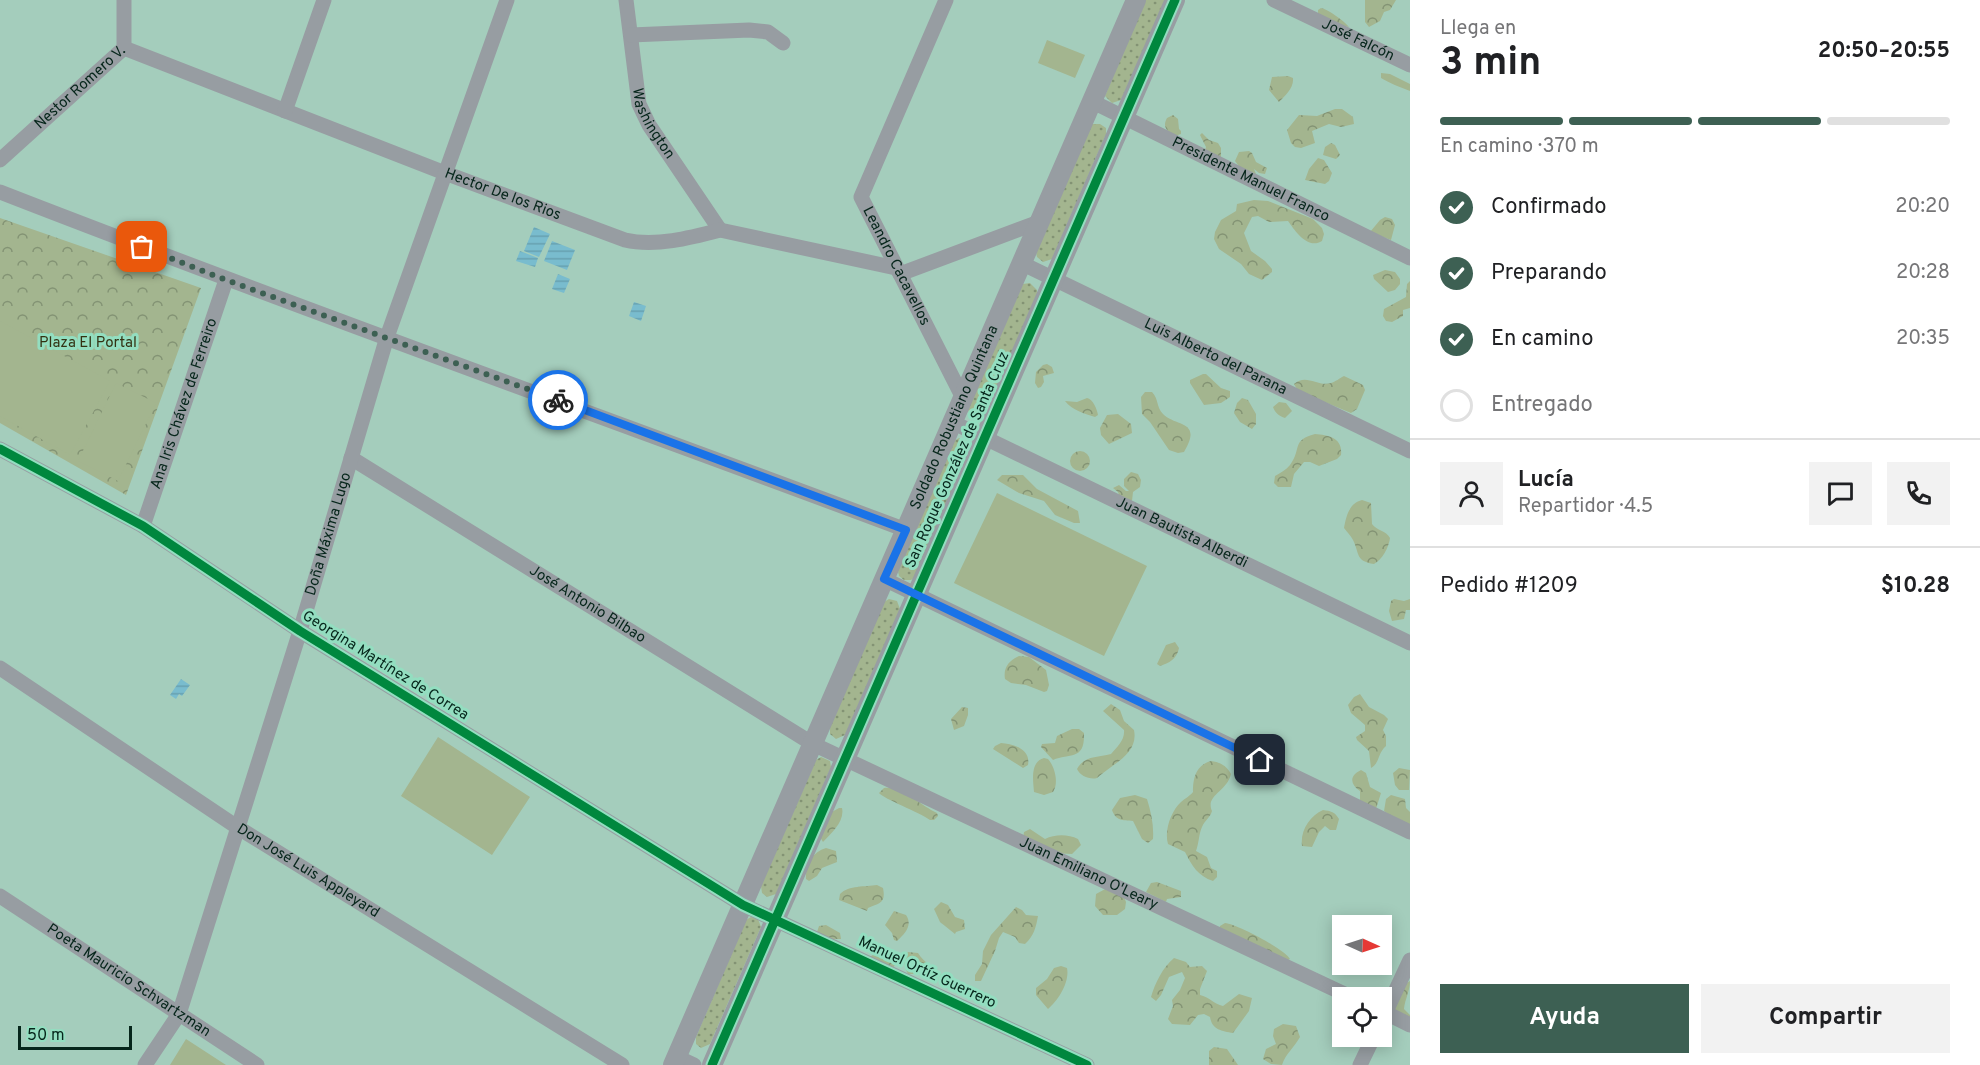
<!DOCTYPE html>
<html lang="es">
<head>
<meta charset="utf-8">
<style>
	:root { --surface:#fff; --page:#f2f2f2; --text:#202124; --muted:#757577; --line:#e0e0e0; --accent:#3d6053 }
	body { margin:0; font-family:Overpass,sans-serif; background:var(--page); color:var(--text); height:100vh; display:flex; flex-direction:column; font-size:22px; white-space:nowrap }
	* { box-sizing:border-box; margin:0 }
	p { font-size:20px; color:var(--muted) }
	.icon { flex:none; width:33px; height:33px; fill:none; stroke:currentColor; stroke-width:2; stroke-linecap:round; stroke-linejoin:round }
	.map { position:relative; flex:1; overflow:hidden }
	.panel { display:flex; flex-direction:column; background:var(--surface); width:570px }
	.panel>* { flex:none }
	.needle { width:39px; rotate:93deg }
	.buttons { position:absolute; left:1332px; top:915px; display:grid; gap:12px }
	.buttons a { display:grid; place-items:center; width:60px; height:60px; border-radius:0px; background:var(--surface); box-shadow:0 3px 15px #0003; font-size:30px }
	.scale { position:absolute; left:18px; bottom:15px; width:114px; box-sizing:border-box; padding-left:6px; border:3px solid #06261b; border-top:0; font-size:16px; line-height:21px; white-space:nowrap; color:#06261b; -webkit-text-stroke:4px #93dec0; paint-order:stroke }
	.pin { position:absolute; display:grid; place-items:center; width:51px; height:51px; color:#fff; margin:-26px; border-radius:12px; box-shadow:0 3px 9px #0006 }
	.courier { position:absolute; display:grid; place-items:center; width:60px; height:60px; margin:-30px; border:4px solid #1a73e8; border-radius:50%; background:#fff; color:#222; box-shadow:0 2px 8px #0007 }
	.overview em { font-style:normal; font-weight:700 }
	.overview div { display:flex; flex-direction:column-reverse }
	.overview { display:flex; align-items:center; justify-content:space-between; height:102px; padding:0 30px }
	h1 { font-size:39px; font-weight:700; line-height:45px }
	.bar { display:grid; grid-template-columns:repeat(4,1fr); gap:9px 6px; align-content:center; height:72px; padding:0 30px }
	.bar i { height:8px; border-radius:4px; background:var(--line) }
	.bar .current { background:var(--accent) }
	.bar p { grid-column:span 4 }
	.line { display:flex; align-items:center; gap:15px; padding:0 30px; border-top:2px solid var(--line) }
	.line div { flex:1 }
	.round { display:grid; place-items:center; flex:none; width:63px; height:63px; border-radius:0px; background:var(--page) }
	ol { padding:0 30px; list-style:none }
	li { display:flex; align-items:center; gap:18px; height:66px }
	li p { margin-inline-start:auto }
	li .icon { padding:6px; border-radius:50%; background:var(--accent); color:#fff; stroke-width:4 }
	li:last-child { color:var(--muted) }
	li i { width:33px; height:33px; border:3px solid var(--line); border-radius:50% }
	.cta { display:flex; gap:12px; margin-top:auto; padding:12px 30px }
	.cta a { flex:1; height:69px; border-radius:0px; background:var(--accent); color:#fff; font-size:24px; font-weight:700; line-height:69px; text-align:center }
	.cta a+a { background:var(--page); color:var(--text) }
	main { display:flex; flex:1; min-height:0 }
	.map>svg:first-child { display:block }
	.grass { fill:url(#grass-dots) }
	.forest { fill:url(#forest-crowns) }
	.pitch { fill:#a3b58f }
	.water { fill:url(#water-rules) }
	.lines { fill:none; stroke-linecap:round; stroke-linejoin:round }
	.minor { stroke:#979da2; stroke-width:15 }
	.tertiary { stroke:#979da2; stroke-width:20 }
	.cycleway-casing { stroke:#93dec0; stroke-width:13 }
	.cycleway { stroke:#00873e; stroke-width:9 }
	.done { stroke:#3d6053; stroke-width:6; stroke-dasharray:0 10.8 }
	.route { stroke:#1a73e8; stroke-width:8 }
	.labels { text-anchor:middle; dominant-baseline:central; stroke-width:6; stroke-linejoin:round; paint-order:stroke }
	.street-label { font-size:15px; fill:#06261b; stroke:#93dec0 }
	.park-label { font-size:15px; fill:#333213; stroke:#93dec0 }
</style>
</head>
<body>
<main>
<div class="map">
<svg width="1410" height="1065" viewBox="0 0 1410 1065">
	<defs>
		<pattern id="grass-dots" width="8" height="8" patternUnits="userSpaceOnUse" patternTransform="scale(1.5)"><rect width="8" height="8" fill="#a3b58f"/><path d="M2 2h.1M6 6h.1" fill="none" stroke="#839374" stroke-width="1.8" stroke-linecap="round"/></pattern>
		<pattern id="forest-crowns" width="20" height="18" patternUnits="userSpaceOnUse" patternTransform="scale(1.5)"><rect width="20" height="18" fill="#a3b58f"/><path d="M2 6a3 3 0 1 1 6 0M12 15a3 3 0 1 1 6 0" fill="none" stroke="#839374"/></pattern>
		<pattern id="water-rules" width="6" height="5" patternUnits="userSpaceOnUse" patternTransform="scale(1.5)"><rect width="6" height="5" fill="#79bcce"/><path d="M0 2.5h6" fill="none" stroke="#67a1b0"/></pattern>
	</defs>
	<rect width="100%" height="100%" fill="#a4cdbc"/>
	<path class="grass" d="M1145 0H1165L1121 100 1112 103 1105 96Z
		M1092 124H1100L1106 128V134L1052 259 1043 262 1037 257 1036 251Z
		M1030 283 1037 290V294L984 417 974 420 969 416 968 408 1023 284Z
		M959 438 966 440 970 448 914 578 911 580H904L899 576 898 570 954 441Z
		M889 599 897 601 900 609 845 735 836 739 830 734V727L884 602Z
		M821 757 830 761 831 767 776 894 767 897 762 893 761 886 816 760Z
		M751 917 758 919 761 927 710 1044 701 1048 696 1044V1037L746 920Z"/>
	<path class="forest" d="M1365 0H1396L1390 10 1384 12 1380 21 1369 27 1365 22Z
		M1321 8C1329 10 1343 20 1349 27L1318 20V10Z
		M1381 73 1390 74 1410 84V91C1400 87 1389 83 1381 78Z
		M1288 76 1293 78C1294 88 1285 96 1279 102L1269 90 1272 77Z
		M1335 109H1342L1353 117 1354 124 1341 127 1329 124 1312 131 1315 143 1301 148 1295 147 1291 143 1287 130 1299 115 1317 116Z
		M1173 115 1178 119 1179 129 1181 131V134L1175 136C1167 132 1162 127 1167 118Z
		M1202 133 1209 140 1218 143 1221 148V158L1205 150 1206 147 1200 135Z
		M1331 143 1335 145 1340 155 1336 159 1323 155 1325 147Z
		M1249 151 1252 153 1256 162 1267 168 1265 174 1259 173 1254 169 1256 174 1241 169 1235 161 1239 152Z
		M1318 158 1324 160 1332 173 1329 181 1325 184 1305 180 1309 169Z
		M1254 200 1268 201 1313 219 1322 228 1324 234 1322 241C1308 250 1295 231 1288 221L1269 222 1258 216 1252 217 1244 233 1251 251 1265 261 1272 269V272L1262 280 1249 274 1241 264 1219 249 1214 239 1215 232 1221 220 1236 211 1237 204Z
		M1385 217 1392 219 1395 225 1391 240 1370 232 1380 220Z
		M0 218 201 288 126 495 0 423Z
		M1385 270 1395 272 1400 279V284L1395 290 1388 292 1374 279 1373 275Z
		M1410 281V308L1403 310V316L1392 322 1386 321 1383 316 1384 309 1406 297 1407 284Z
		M1047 364 1052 367 1054 373 1043 376 1044 382 1041 387 1038 388 1035 383 1036 372 1043 365Z
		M1203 374H1206L1221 388 1230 391V397L1221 403 1204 405 1190 383V380Z
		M1344 376 1363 385 1365 390 1357 409 1351 413 1298 391 1294 384C1306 373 1318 387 1331 383 1335 382 1340 378 1344 376Z
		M1145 392H1152C1159 399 1156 407 1163 414 1176 427 1203 420 1184 452L1178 453 1169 450 1150 422 1142 414 1141 397Z
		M1087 398C1093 399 1097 409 1098 415L1095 417C1085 414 1072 410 1065 401L1077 402Z
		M1242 398 1248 400 1256 414V424L1252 429 1240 422 1234 413 1237 403Z
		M1279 402 1286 403 1292 411 1285 418C1279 416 1275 413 1273 407Z
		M1118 414 1131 424 1132 433 1109 444 1101 435 1100 428 1107 415Z
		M1315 434C1329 435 1343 438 1341 455L1337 459 1319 466 1310 462H1304L1294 474 1291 487H1278L1274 483 1275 476C1280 473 1286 470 1290 465 1302 449 1291 440 1315 434Z
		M1070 461a10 10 0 1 1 20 0a10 10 0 1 1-20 0Z
		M1131 472 1138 474 1141 480 1140 487 1133 492 1132 501 1119 495 1118 492 1113 488 1119 485 1126 491H1129L1124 486V479Z
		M1002 475H1023L1037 489 1078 511 1080 523H1074L1055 515 1044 501 1019 493 997 480Z
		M1362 500 1371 503 1372 524C1377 531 1386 530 1390 538 1389 547 1382 560 1374 564 1355 561 1360 554 1353 540 1351 536 1347 532 1344 528 1346 517 1349 503 1362 500Z
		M1394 599 1404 601 1410 599V610H1406L1404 619 1392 621 1389 611 1391 601Z
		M1175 642 1179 648C1177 659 1169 663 1160 666L1157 664 1166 645Z
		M1019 656 1029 657 1046 670 1049 685 1047 691 1044 692 1026 685 1011 683 1005 679C1003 668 1009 660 1019 656Z
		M1360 694 1369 707 1384 715 1388 719 1383 730 1386 736V746C1377 754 1380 763 1371 768L1369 751 1357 740 1356 737 1365 731V725L1351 713 1348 705 1354 697Z
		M1111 704 1120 710 1124 721 1134 730C1139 754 1112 764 1097 778 1090 780 1080 776 1077 769 1085 755 1097 758 1111 754 1117 747 1125 740 1124 730L1103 711Z
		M962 707 968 708V715L964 726 954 730 951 719Z
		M1072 729H1079L1084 733C1085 761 1070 753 1053 760L1041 747 1042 744 1055 743 1057 736Z
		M1001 743C1014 744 1031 749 1028 765L1023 768 993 749 995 746Z
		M1044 758 1048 759C1055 767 1059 783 1053 792L1044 795 1034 792C1033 780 1030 762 1044 758Z
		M1211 761C1220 762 1227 766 1231 774 1227 792 1205 795 1212 811 1210 818 1205 820 1202 827 1199 833 1199 843 1196 851L1207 857 1211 868 1217 871V877L1213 881C1198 876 1192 866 1185 852L1168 844C1164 831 1171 811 1181 802 1185 798 1189 797 1193 792 1193 778 1196 765 1211 761Z
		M1399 768 1410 770 1409 790H1399L1395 785 1393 773Z
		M1361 770 1366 773 1370 787 1381 793 1375 812 1360 801V791C1350 784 1349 776 1361 770Z
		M884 788C902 786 921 806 937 813L938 816 934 820H930C919 812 884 799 879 793Z
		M1135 795 1147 799C1151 812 1154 825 1153 839L1148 843 1142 839 1133 821C1122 820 1116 821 1112 810L1120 798Z
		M1391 795 1405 799 1406 808 1410 812V830L1384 811 1386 799Z
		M839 808H842C845 821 832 833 823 842L817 832 830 813Z
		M1323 810C1331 811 1335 812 1339 819L1336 830H1330L1325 826 1319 832 1312 847 1302 846C1300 830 1310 816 1323 810Z
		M1030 829 1045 839C1055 834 1068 834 1078 839L1081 845 1072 854 1052 853 1023 839 1024 832Z
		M826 848 836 851 837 862 822 868 817 876 809 881 806 879C805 865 812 852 826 848Z
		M1157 882 1181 891V897L1167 899 1166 902 1146 892 1151 883Z
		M877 885 883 888C886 903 880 903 868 908L867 911 839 900 840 894C849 885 865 887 877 885Z
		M1107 888 1123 895 1126 902 1125 909 1117 915H1103L1095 906 1096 894Z
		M941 902 948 905 955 917 964 920 965 929 956 932 955 934 940 922 934 909Z
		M1016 907 1022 910 1026 915 1038 916C1036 927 1034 936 1025 944L1019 943 1015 937 1003 932 999 938 995 951 981 981H975V975L982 964 983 951 991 935Z
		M894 911 906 915C913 925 905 934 897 941L894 940 892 933 885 925Z
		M1225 923C1237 924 1286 950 1290 959L1284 962 1219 932 1220 926Z
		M826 925 840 933 841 939H825L817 932 819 926Z
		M908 952 918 953C924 963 934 967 942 975L936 978 924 974H908L905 968 903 958Z
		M876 953C883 952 892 954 896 961L894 967 868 958Z
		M1174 958 1186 962 1190 967 1202 966 1207 971 1200 989V995C1209 997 1214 1004 1223 1006L1239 994 1252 998 1249 1011 1233 1033C1222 1031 1212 1030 1210 1017L1204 1014 1198 1015 1190 1025 1172 1024 1168 1019 1173 1006 1172 1000 1180 990 1185 978 1182 972 1169 977 1161 995 1156 1001 1151 997C1155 983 1163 967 1174 958Z
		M1061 966 1067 968C1070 982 1058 1001 1048 1009L1036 995V988L1047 979 1054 968Z
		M1410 981C1410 991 1405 999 1404 1009L1410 1015V1028L1393 1011 1405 984Z
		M1283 1024 1296 1026 1300 1037C1294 1048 1286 1053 1282 1065L1271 1064 1263 1059 1266 1049 1276 1044 1273 1036 1274 1029Z
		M1214 1047 1227 1049 1238 1065H1209V1051Z"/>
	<path class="pitch" d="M1047 40 1085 55 1075 78 1038 63Z
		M0 321 110 381 70 455 0 416Z
		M116 383 156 403 118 481 78 461Z
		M997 493 1147 566 1104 656 954 583Z
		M438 737 530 797 492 855 401 796Z
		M186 1039 226 1065H170Z"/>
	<path class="water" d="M534 227 550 234 539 257 524 251Z
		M552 241 575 250 567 270 544 261Z
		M520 251 538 258 535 267 516 261Z
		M558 274 570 279 564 293 552 289Z
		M634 302 646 306 641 321 629 316Z
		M181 679 190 685 182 696 179 694 176 699 170 695Z"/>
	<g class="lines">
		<g class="minor">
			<path id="s1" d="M626 0 639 104 649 125 720 230"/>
			<path id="s2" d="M946 0 861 197 963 398"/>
			<path id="s3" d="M1274 0 1410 65"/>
			<path d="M631 35 749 30 768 32 783 43"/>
			<path id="s4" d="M124 48 445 173 625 240C655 247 690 238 720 230L896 268"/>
			<path id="s5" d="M1091 101 1410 258"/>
			<path d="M285 111 324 0"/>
			<path id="s6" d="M0 160 124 48V0"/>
			<path d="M0 192C300 309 604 417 906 530"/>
			<path id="s7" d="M1021 263 1410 451"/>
			<path d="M900 274 1039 222"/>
			<path id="s8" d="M952 422 1410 643"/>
			<path d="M0 449 143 526 300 631 743 905 1087 1065"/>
			<path id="s9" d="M351 458 813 744 1353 998"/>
			<path id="s10" d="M143 526 226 280"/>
			<path d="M884 579 1410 832"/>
			<path id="s11" d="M0 668 237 827 622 1065"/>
			<path id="s12" d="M0 896 257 1065"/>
			<path d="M1382 1011 1410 1025"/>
			<path d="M1382 1020 1410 960"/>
			<path d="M677 1057 694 1065"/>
			<path id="s13" d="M145 1065 179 1014 300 631 387 337 507 0"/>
			<path d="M1360 1065 1374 1036"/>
		</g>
		<g class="tertiary">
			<path id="s14" d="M673 1065 1136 0"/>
			<path d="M712 1065 1175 0"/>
		</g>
		<g class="cycleway-casing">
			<path id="cycleway" d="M0 449 143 526 300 631 743 905 1087 1065
				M712 1065 1175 0"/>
		</g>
		<use href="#cycleway" class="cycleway"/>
	</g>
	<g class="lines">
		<path class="done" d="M142 247 226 280 558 400"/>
		<path class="route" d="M558 400 906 530 884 579 1260 760"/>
	</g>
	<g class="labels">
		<g class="street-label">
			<text stroke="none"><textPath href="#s3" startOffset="93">José Falcón</textPath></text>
			<text stroke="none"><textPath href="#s6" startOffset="108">Nestor Romero V.</textPath></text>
			<text stroke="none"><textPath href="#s1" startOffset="128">Washington</textPath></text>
			<text stroke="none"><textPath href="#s5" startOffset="178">Presidente Manuel Franco</textPath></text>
			<text stroke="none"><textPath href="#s4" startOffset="406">Hector De los Rios</textPath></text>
			<text stroke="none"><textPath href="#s2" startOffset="292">Leandro Cacavellos</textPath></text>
			<text stroke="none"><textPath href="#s7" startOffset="216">Luis Alberto del Parana</textPath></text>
			<text stroke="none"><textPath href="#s10" startOffset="129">Ana Iris Chávez de Ferreiro</textPath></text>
			<text stroke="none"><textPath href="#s14" startOffset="706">Soldado Robustiano Quintana</textPath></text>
			<text transform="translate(958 460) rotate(-66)">San Roque González de Santa Cruz</text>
			<text stroke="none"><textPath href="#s8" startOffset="255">Juan Bautista Alberdi</textPath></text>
			<text stroke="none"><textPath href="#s13" startOffset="564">Doña Máxima Lugo</textPath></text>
			<text stroke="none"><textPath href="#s9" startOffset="278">José Antonio Bilbao</textPath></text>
			<text transform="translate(385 666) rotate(32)">Georgina Martínez de Correa</text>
			<text stroke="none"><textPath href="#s11" startOffset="369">Don José Luis Appleyard</textPath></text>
			<text stroke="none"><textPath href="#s9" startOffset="848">Juan Emiliano O'Leary</textPath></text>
			<text transform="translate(927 973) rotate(25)">Manuel Ortíz Guerrero</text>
			<text stroke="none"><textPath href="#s12" startOffset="154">Poeta Mauricio Schvartzman</textPath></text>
		</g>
		<g class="park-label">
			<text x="88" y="343">Plaza El Portal</text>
		</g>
	</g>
</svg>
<div class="buttons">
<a><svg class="needle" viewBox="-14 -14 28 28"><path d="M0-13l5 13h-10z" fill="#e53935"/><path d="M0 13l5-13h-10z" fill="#757577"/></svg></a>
<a><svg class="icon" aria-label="locate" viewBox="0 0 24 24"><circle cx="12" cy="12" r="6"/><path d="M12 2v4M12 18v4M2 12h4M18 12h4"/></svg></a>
</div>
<div class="scale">50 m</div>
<div class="pin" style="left:142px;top:247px;background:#ea580c"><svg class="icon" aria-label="bag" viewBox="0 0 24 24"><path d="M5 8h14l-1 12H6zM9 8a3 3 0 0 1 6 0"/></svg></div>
<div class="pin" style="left:1260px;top:760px;background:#1f2937"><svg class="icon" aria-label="home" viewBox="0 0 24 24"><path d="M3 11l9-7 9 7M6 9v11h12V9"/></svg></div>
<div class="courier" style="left:558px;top:400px"><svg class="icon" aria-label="bike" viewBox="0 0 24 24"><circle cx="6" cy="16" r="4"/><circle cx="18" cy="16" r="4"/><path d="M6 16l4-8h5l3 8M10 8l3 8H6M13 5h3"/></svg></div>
</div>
<section class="panel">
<div class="overview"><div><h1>3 min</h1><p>Llega en</p></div><em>20:50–20:55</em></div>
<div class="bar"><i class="current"></i><i class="current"></i><i class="current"></i><i></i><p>En camino · 370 m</p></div>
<ol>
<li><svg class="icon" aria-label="check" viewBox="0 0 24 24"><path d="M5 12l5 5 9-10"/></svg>Confirmado<p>20:20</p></li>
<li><svg class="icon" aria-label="check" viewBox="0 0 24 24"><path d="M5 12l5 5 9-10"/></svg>Preparando<p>20:28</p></li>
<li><svg class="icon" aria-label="check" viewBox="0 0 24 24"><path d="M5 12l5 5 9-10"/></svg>En camino<p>20:35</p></li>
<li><i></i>Entregado</li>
</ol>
<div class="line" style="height:108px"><a class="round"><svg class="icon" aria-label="person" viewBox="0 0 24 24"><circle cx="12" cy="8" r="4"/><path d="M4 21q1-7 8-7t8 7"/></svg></a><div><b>Lucía</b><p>Repartidor · 4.5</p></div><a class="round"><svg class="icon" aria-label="chat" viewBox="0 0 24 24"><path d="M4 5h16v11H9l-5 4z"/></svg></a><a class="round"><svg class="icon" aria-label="phone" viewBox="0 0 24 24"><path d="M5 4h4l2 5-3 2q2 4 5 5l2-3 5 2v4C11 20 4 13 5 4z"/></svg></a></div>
<div class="line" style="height:78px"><div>Pedido #1209</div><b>$10.28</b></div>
<div class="cta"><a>Ayuda</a><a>Compartir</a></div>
</section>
</main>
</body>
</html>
